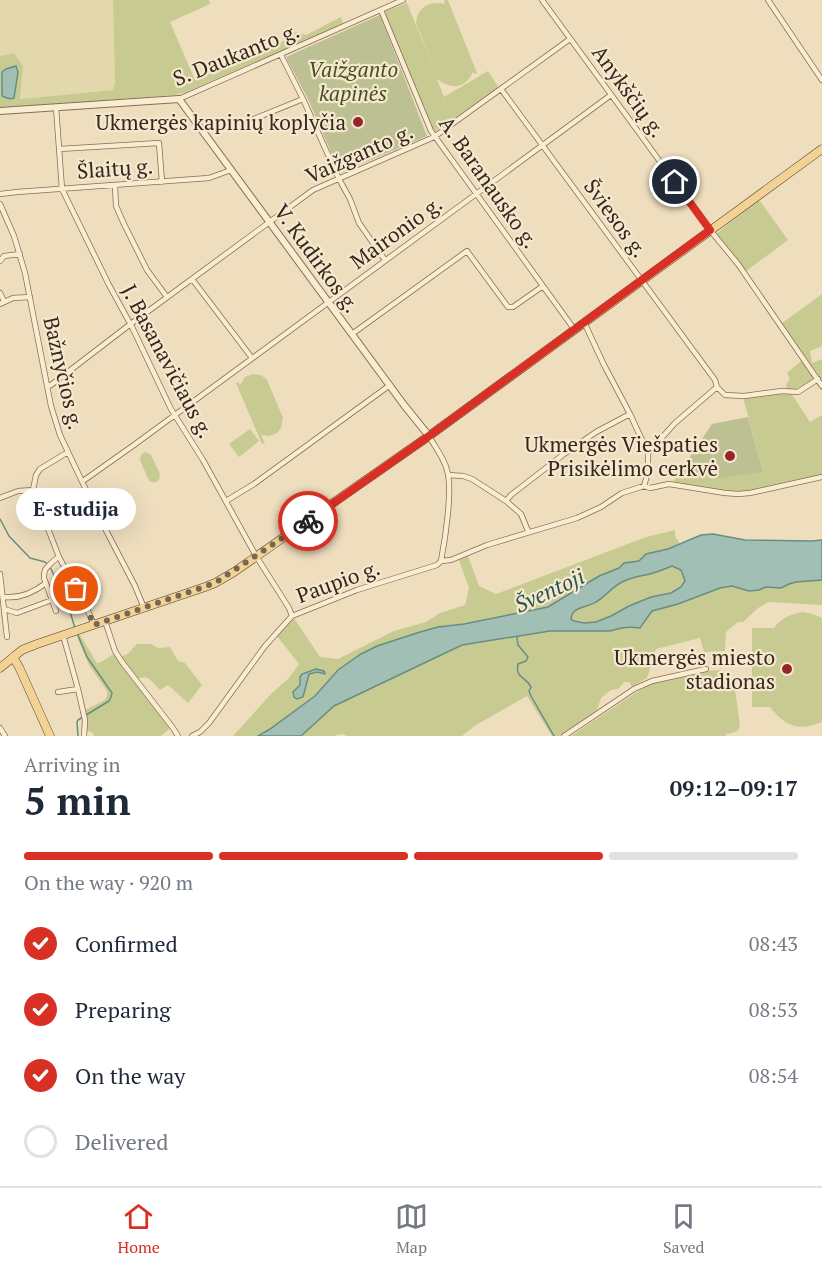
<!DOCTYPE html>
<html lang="en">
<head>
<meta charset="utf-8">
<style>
	:root { --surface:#fff; --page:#f6f6f7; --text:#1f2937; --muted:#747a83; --line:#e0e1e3; --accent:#d93025 }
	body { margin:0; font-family:"PT Serif",serif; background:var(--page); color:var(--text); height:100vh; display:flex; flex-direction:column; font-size:22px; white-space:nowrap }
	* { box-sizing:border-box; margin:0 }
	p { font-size:20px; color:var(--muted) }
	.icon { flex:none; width:33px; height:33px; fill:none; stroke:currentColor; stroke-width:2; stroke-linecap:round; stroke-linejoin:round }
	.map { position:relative; height:736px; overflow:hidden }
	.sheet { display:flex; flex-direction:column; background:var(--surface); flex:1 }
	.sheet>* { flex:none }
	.pin { position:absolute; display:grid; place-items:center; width:51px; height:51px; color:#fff; margin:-26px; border:3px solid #fff; border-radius:50%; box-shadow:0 2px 6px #0007 }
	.courier { position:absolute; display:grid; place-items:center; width:60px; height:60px; margin:-30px; border:4px solid #d93025; border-radius:50%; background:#fff; color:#222; box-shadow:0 2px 8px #0007 }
	.bubble { position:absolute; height:42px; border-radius:21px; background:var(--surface); box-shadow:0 6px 24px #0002; font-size:20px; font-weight:800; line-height:42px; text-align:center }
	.head em { font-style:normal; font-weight:800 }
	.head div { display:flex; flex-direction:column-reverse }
	.head { display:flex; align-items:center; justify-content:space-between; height:102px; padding:0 24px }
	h1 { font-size:39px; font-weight:800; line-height:45px }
	.bar { display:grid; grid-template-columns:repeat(4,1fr); gap:9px 6px; align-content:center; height:72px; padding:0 24px }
	.bar i { height:8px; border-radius:4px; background:var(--line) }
	.bar .selected { background:var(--accent) }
	.bar p { grid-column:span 4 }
	ol { padding:0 24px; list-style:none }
	li { display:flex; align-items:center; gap:18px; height:66px }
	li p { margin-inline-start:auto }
	li .icon { padding:6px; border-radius:50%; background:var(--accent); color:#fff; stroke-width:4 }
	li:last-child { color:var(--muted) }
	li i { width:33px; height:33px; border:3px solid var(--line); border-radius:50% }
	.tabs { display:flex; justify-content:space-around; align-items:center; height:84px; border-top:2px solid var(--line); background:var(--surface); font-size:16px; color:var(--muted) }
	.tabs a { display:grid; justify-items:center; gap:3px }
	.tabs .selected { color:var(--accent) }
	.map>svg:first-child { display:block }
	.farmland { fill:#e3d8ac }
	.green { fill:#c7cb92 }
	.cemetery { fill:#bcc092 }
	.water { fill:#a2bfb6; stroke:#698d83; stroke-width:1.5; fill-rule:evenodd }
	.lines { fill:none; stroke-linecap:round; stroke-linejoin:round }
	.stream { stroke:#698d83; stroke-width:1.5 }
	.minor-casing { stroke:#866e57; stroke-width:6 }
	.tertiary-casing { stroke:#866e57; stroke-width:8 }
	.primary-casing { stroke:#533d2c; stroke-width:9 }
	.minor { stroke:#f9ecd1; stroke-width:4.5 }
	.tertiary { stroke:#f9ecd1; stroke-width:6 }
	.primary { stroke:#f2d295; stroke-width:8 }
	.done { stroke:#766755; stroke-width:6; stroke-dasharray:0 10.8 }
	.route { stroke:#d93025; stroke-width:8 }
	.poi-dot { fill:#95272b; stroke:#f5e8ce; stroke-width:2 }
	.labels { text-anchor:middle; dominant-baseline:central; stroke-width:4.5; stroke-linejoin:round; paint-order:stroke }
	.street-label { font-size:21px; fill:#35271c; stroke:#f5e8ce }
	.park-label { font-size:21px; font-style:italic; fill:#475222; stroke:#f5e8ce }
	.poi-label { font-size:21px; fill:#35271c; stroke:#f5e8ce; text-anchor:end }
	.water-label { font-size:22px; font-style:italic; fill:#2b5551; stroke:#f5e8ce }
</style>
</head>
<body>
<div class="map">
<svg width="822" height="736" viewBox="0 0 822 736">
	<rect width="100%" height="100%" fill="#eedebe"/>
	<path class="farmland" d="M0 0H113L115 82 113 90 19 99 23 66 14 53 0 56Z"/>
	<path class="green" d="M113 0H209L210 4 170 22 195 80 290 38 295 32 306 35 341 17 343 24 184 93 174 95 0 108V56L14 53 23 66 20 99 113 90 115 82Z
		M444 0H448L477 73 475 74 473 72C465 89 451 90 437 79L444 97 488 71 499 88 434 132 385 15 386 11 407 3 434 69 416 23C417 7 430 0 445 4Z
		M760 201 788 240 745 272 716 234 756 202Z
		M822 294V346L810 351 812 363 822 359V391L813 379 795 390H787L786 385 790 379 787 373 802 360 778 326Z
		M253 374 261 375 267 380 283 418 281 428 276 434 268 436 261 435 265 443 262 444 236 383 238 382 240 385 245 377Z
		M777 393H791L810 422 822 415V476C793 482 759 493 729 492 710 491 691 486 673 482L682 469 704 475 763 472 743 397Z
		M250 429 259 441 239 457 229 444Z
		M145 452 148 453 151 455 160 474 159 480 155 483 149 481 140 460 141 455Z
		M675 530V536L680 544 668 549 646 554 639 561 624 563 619 568 599 576 548 607 464 624 438 627 420 632 377 646 361 654 338 670 315 696 270 729 258 736H233L272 693 289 678 299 664 277 636 294 618 320 657 338 659 394 631 426 622 440 613 465 605 469 588 459 560 468 556 479 586 496 594 646 537Z
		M672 566 681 570 685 581 681 587 671 593 651 597 629 606 611 616 596 622 584 623 574 621 571 619C572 606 587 608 596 602 606 596 612 587 622 582 631 577 640 576 650 574 657 572 665 569 672 566Z
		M822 580V605L769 602 758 608 743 622H738L726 632 725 651 704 652 700 638 656 649 647 678 632 687 629 682H624L618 689 611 690 601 698 597 710 559 736H552L527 696 476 725 462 736H347L342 734 336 735 335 736H301L334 706 462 645 550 631H610L619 627 640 628 652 611 678 604 720 588 732 586 749 591 759 590 766 587 781 588 789 584 796 582Z
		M803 612 813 614 822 618V722C799 732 785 726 770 707H752V628H774C781 618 791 614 803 612Z
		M80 635 97 663 101 662 115 653 119 658 129 653 134 647 137 644H151L158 648 170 647 178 661 185 663 202 685 188 703 168 685 160 690C151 681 147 672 135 681L170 728 161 736H94L93 733 85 730V710L105 700 107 696V691L89 665 77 637Z
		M719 670 730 680 735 688 740 726C738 732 733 733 726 734V736H571L649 684 706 671Z"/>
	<path class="cemetery" d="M380 15 427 136 340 173 308 99 286 57Z
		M748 417 763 472 720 478 682 469 712 424Z"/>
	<path class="water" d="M16 66 18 72 14 98C10 100 6 98 2 96V72L6 69Z
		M713 534 745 540 812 541 822 540V580L796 582 789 584 781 588 766 587 759 590 749 591 732 586 720 588 678 604 652 611 640 628C629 626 621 627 610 631H550L462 645 334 706 301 736H258L270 729 315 696 338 670 361 654 377 646 420 632 438 627 464 624 548 607 599 576 619 568 624 563 639 561 646 554 668 549 701 535ZM672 566 681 570 685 581 681 587 671 593 651 597 629 606 611 616 596 622 584 623 574 621 571 619C572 606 587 608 596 602 606 596 612 587 622 582 631 577 640 576 650 574 657 572 665 569 672 566Z
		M316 669 324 671 325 674 317 672 309 674 303 697 297 699 294 697 293 692 300 685V677L302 674Z"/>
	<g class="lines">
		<path class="stream" d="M0 519 9 536 30 558 45 562 49 565 66 599 75 628
			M77 633 87 657 112 693 111 697 109 701 78 720 77 722 78 736
			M517 637 518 645 528 657 526 661 518 664C515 679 526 676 531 687L529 691 531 696 554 736"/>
		<g class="minor-casing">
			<path id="minor" d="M542 0 710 230 738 264 822 386
				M768 0 822 80
				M381 10 431 131 574 329
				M281 55 303 99 339 179 350 199 359 223 385 260
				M501 89 715 380 717 387 725 395 744 396 782 391 798 392 818 379
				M179 99 403 0
				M56 107 62 189 109 285 132 327 171 409 203 460 256 556 289 608 292 616
				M244 123 303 99
				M59 149 159 143 162 182
				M115 185 116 206 124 224 147 270 167 297
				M0 194 17 192 209 178 231 170
				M0 204 14 236 25 273 51 406 60 435 97 513 135 586 144 608
				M0 261 4 256 20 254
				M192 279 252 358
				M0 293 4 301
				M0 304 13 298 30 297
				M584 322 604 365 630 414 648 453V472L644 486
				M352 334 467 251 508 307H513L543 286
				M47 386 51 385 128 326 313 190 434 137 570 39
				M429 436C435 447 444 458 447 470 453 490 445 540 441 561
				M68 452 40 469 36 475 33 490 59 557 87 609 94 625
				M648 453 675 423 717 387
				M448 475 463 476 472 479 506 501 521 514 528 531
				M83 481 134 445 611 95
				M0 498 18 491 33 490
				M226 501 254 484 390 385
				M506 501 511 495 564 454 596 432 630 414
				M0 574 7 637
				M3 597C19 599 33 593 46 583
				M4 609 17 613 52 600
				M56 611 44 578C44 576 44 573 45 570 47 567 56 558 59 557
				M105 621 115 651 122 662 173 728 178 736
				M63 635 78 689 85 720 84 736
				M58 692 78 689
				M0 728 5 736
				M192 736 200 732 209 723 265 646 292 616 357 590 437 565 441 561 451 560 487 545 577 518 601 507 622 493 644 486 650 488 669 484 725 493 738 494 750 493 822 477
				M564 736 634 689 652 681 706 669"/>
		</g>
		<g class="tertiary-casing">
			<path id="tertiary" d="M0 111 179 99 404 405 429 436"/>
		</g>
		<g class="primary-casing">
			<path id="primary" d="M13 657 19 667 50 736
				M0 668 22 650 37 644 205 587 215 583 234 572 429 436 822 149"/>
		</g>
		<use href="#minor" class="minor"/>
		<use href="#tertiary" class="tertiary"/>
		<use href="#primary" class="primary"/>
	</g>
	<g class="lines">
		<path class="done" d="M76 589 87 609 94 625 215 583 308 521"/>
		<path class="route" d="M308 521 429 436 710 230 675 182"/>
	</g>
	<g class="poi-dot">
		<circle cx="358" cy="122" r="6"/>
		<circle cx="730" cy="456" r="6"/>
		<circle cx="787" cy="669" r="6"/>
	</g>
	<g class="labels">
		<g class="street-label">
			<text transform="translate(236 54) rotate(-22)">S. Daukanto g.</text>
			<text transform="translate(629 91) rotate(54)">Anykščių g.</text>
			<text transform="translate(359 153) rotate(-24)">Vaižganto g.</text>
			<text transform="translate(115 168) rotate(-4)">Šlaitų g.</text>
			<text transform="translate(489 182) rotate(55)">A. Baranausko g.</text>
			<text transform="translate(616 218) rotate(54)">Šviesos g.</text>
			<text transform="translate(396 232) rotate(-36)">Maironio g.</text>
			<text transform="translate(317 258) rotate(54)">V. Kudirkos g.</text>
			<text transform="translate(168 361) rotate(62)">J. Basanavičiaus g.</text>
			<text transform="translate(64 373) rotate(77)">Bažnyčios g.</text>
			<text transform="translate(338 581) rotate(-20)">Paupio g.</text>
		</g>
		<g class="park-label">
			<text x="353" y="69">Vaižganto<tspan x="353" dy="24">kapinės</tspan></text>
		</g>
		<g class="poi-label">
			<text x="346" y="122">Ukmergės kapinių koplyčia</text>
			<text x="718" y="444">Ukmergės Viešpaties<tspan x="718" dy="24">Prisikėlimo cerkvė</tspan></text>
			<text x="775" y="657">Ukmergės miesto<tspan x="775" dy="24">stadionas</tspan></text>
		</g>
		<g class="water-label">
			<text transform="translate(549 590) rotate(-25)">Šventoji</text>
		</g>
	</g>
</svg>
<div class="pin" style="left:76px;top:589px;background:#ea580c"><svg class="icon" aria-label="bag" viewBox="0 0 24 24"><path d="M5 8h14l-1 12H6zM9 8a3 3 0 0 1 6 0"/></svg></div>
<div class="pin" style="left:675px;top:182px;background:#1f2937"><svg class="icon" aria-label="home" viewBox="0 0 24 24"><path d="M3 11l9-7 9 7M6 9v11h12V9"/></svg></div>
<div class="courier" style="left:308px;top:521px"><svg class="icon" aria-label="bike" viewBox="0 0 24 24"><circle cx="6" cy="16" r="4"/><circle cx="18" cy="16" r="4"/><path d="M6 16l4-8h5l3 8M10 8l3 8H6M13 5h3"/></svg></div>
<div class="bubble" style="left:16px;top:488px;width:120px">E-studija</div>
</div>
<section class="sheet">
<div class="head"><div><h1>5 min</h1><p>Arriving in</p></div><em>09:12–09:17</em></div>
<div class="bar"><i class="selected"></i><i class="selected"></i><i class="selected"></i><i></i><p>On the way · 920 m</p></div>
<ol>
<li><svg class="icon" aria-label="check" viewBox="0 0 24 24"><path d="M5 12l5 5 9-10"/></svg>Confirmed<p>08:43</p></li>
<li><svg class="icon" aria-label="check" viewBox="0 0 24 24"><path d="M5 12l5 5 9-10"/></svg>Preparing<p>08:53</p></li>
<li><svg class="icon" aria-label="check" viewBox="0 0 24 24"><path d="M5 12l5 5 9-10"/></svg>On the way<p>08:54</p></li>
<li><i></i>Delivered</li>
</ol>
</section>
<nav class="tabs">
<a class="selected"><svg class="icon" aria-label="home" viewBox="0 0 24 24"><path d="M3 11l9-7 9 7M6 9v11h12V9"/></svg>Home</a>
<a><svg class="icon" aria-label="map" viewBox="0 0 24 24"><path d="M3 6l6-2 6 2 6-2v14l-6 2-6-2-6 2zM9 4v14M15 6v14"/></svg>Map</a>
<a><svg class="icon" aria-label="saved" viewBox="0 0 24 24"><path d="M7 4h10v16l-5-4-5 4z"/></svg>Saved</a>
</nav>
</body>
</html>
